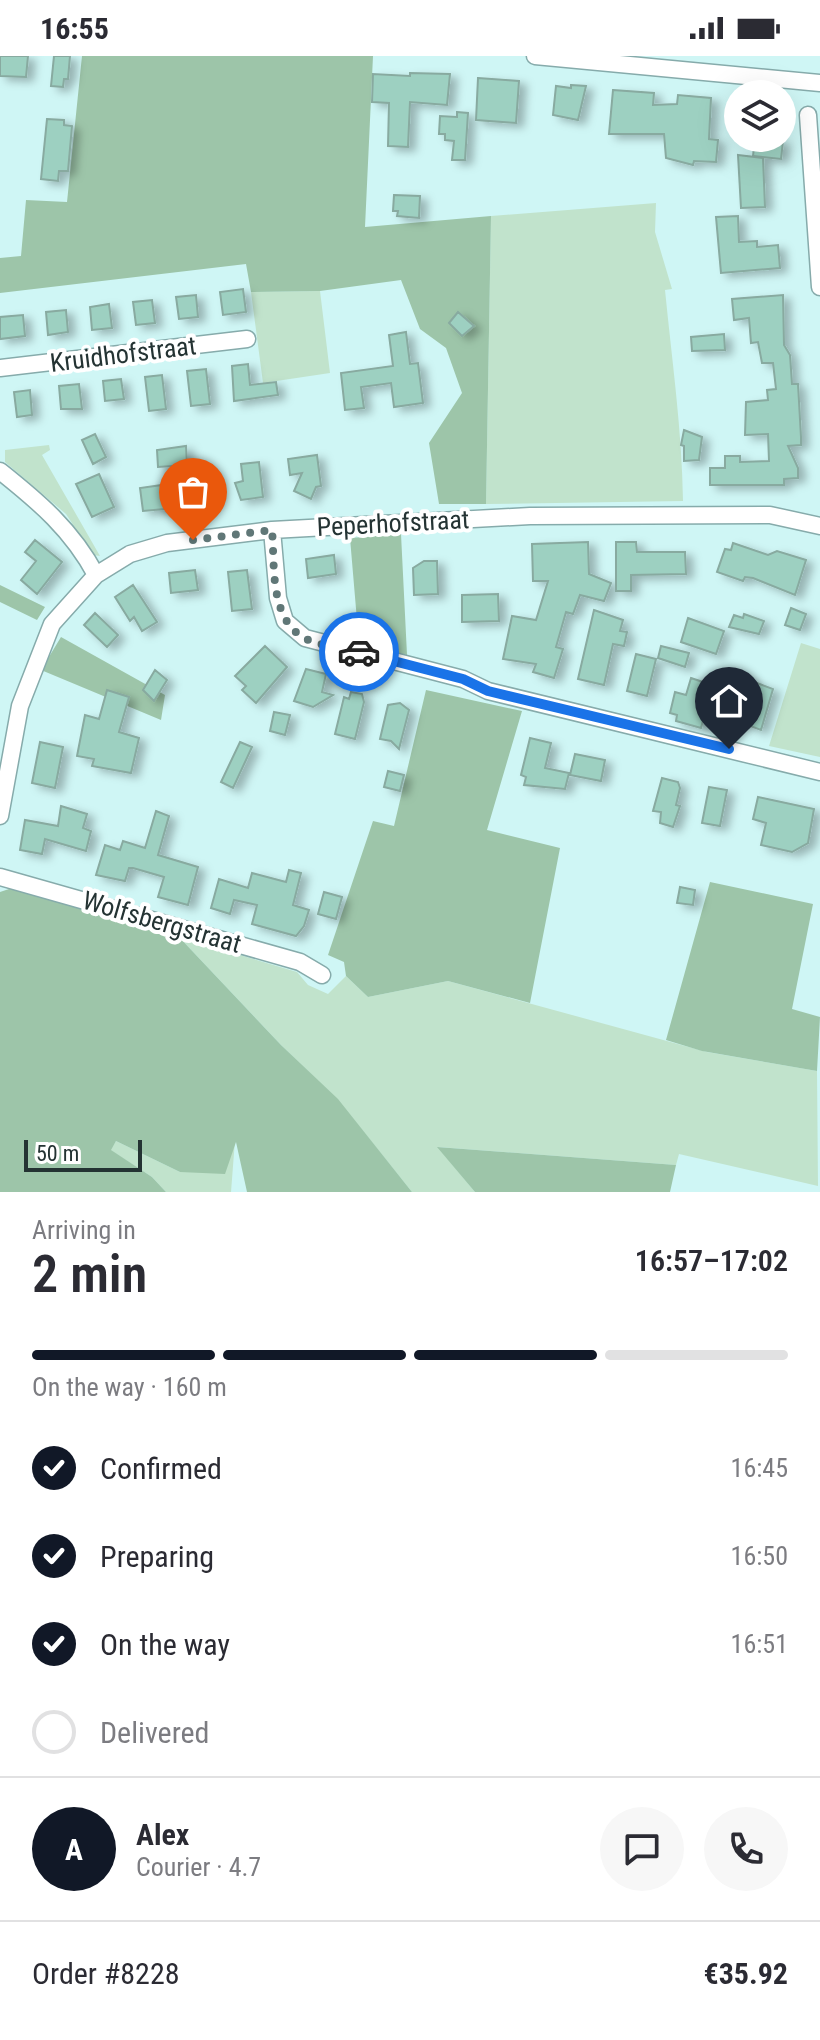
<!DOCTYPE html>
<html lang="en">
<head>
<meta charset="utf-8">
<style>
	:root { --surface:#fff; --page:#f7f7f7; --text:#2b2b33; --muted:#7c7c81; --line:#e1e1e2; --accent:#111827 }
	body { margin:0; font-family:"Roboto Condensed",sans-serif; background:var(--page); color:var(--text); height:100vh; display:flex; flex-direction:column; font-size:30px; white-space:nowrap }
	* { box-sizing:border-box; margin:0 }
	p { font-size:26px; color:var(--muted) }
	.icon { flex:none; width:44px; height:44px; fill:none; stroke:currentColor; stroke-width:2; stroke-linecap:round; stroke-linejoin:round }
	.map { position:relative; height:1136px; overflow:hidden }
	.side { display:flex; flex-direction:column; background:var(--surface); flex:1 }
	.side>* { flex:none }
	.controls { position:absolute; left:724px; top:24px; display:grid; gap:16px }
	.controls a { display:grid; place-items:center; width:72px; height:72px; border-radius:50%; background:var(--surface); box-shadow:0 8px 32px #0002; font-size:40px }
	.scale { position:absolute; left:24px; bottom:20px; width:118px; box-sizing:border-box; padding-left:8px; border:4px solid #243333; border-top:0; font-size:22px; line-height:28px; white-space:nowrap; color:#243333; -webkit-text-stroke:6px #fff; paint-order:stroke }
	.pin { position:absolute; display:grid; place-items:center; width:68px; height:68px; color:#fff; margin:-82px -34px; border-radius:50% 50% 50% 0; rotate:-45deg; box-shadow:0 0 8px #0007 }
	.pin .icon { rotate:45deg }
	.courier { position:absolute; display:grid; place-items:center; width:80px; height:80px; margin:-40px; border:6px solid #1a73e8; border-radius:50%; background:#fff; color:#222; box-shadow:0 2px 10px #0007 }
	.overview em { font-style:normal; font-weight:600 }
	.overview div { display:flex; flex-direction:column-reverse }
	.overview { display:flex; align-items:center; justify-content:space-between; height:136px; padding:0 32px }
	h1 { font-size:52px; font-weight:600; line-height:60px }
	.bar { display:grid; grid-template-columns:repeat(4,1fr); gap:12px 8px; align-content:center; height:96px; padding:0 32px }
	.bar i { height:10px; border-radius:6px; background:var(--line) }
	.bar .on { background:var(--accent) }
	.bar p { grid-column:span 4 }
	.line { display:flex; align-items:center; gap:20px; padding:0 32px; border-top:2px solid var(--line) }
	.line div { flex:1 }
	.round { display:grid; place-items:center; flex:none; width:84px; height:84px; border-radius:42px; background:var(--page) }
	ol { padding:0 32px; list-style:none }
	li { display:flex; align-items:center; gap:24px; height:88px }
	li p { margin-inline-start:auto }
	li .icon { padding:8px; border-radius:50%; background:var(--accent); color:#fff; stroke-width:4 }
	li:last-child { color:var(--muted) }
	li i { width:44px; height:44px; border:4px solid var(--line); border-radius:50% }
	.status { display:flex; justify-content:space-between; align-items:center; height:56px; padding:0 40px; background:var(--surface); direction:ltr }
	.status svg { height:22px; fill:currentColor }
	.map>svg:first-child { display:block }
	.green { fill:#c1e3cc }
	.forest { fill:#9dc5a9 }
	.building { fill:#9dd0c1; stroke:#88aaa0; stroke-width:2; filter:url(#shadow) }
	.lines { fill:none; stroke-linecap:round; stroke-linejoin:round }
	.minor-casing { stroke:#86abab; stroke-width:19 }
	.minor { stroke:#fff; stroke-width:16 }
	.done { stroke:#607777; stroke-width:8; stroke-dasharray:0 14.4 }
	.route { stroke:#1a73e8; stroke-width:10 }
	.labels { text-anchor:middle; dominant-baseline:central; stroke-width:8; stroke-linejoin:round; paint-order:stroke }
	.street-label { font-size:26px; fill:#243333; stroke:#fff }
</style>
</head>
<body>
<div class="status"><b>16:55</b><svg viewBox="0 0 49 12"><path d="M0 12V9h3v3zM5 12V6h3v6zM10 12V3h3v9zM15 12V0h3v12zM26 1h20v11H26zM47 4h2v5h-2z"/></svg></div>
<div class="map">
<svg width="820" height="1136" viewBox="0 0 820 1136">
	<defs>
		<filter id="shadow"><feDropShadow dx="7" dy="4" stdDeviation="4" flood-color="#0004"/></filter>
	</defs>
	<rect width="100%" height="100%" fill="#cff6f5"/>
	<path class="green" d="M656 147 655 176 672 233 665 234C672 305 682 374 683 445L486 448 491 160Z
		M320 235 330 317 263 327 251 236Z
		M49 389 50 394 42 399 100 500 93 499 66 458 5 406V394Z
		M801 587 820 593V701L769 690Z
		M179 881 297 916 308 929 328 938 346 920 368 941 448 925 707 996 817 1015 818 1130 679 1098 676 1109 438 1091 475 1136H412L338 1044 281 989Z
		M235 1084 231 1136H166L152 1121 110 1094 116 1085 180 1116Z"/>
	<path class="forest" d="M82 0H373L365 171 491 160 486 448H439L429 387 462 337 446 292 420 273 401 224 320 235 251 236 246 208 0 237V202L21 200 26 144 67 146Z
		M401 478 407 599 359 588 350 482Z
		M0 529 45 551 37 564 0 546Z
		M61 581 165 639 161 664 41 614Z
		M426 634 522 655 487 774 560 792 530 947 448 925 368 941 346 920 344 906 328 899 373 765 394 770Z
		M710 826 813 848 792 953 820 961 817 1015 702 995 666 984Z
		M12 832 179 881 281 989 338 1043 412 1136H247L236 1086 225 1118 180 1116 116 1085 111 1094 152 1121 166 1136H0V836Z
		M437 1091 676 1109 670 1136H475Z"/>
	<path class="building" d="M0 0H28L26 21 0 20Z
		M54 0H70L68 23H64L63 31 51 30Z
		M410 17 450 18 447 49 410 46 408 91 388 90 389 47 372 46 373 18 410 20Z
		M478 22 519 25 516 67 476 64Z
		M571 29 586 30 578 64 553 59 556 30 571 32Z
		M613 34 654 37 653 49 677 48 678 39 711 42 709 83 718 84 716 106 694 105 693 109 666 102 664 78H609Z
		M457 56 468 57 465 104H452L454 85 445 84V78H439L440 60 457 61Z
		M47 63 64 64V69L72 70 68 115H59L58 125 41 123Z
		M755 82 783 85 781 103 753 100Z
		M738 99 763 102 765 151 741 152Z
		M394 139 420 140 419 162 397 160 398 155H393Z
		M738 160 739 186 757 185V191L778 189 780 212 721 217 716 161Z
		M243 233 246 256 223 259 220 236Z
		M196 239 198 261 179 263 176 241Z
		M783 239 784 289 790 299 792 328H798L801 381V389L788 390 798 412V422L784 423V429H710V412H725V400H740V406L769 405 768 378 745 379 746 346 768 344 767 334 776 333 773 307H762L758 286 751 287 749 262 734 264 732 243Z
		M152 244 155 267 136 269 133 246Z
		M109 248 112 272 92 274 90 251Z
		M66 254 68 276 48 279 46 256Z
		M458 256 474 270 462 280 449 267Z
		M23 259 25 280 0 283V261Z
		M406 276 410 308 418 307 423 347 394 351 391 327 361 331 364 352 345 354 341 317 393 310 389 279Z
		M724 278 725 294 692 295 691 281Z
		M248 308 250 329 276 326 278 339 234 345 232 310Z
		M206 313 210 348 191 350 187 315Z
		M162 319 166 353 149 355 145 321Z
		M121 323 124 343 105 345 103 325Z
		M79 328 82 353H61L59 330Z
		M30 334 32 359 17 361 14 336Z
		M684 374 702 381 699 404 684 405V390L681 389Z
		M95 378 106 401 93 408 82 384Z
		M186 390 187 409 158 411 157 394Z
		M317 399 321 430 316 431 311 443 294 435 302 417 290 419 288 403Z
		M259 406 263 441 241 444 235 427 243 425 241 408Z
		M99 418 114 451 92 461 76 428Z
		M211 419 213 441 203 442 204 448 189 450 186 421Z
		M162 429 165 453 143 455 140 432Z
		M35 484 62 506 37 538 21 524 36 505 25 496Z
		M588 486 589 518 611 527 604 545 580 539 573 558 566 556 556 591 563 593 554 622 533 616 536 608 503 603 512 560 536 564 548 525H533L532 488Z
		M616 486H636L637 496H685L686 518 631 519V535H616Z
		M733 487 768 499 777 495 806 504 795 539 753 522 745 521 743 525 717 516 725 493 731 494Z
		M334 499 336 518 308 522 306 503Z
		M424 505H437L438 538 414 539 413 512Z
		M195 514 198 534 171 537 169 517Z
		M247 514 252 553 232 555 228 516Z
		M133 529 157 566 142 575 134 561 130 565 115 541Z
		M498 538 499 565 462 566V539Z
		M791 552 806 558 800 574 785 569Z
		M594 554 623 564 620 575 627 576 624 590 613 588 604 629 578 623Z
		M95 557 118 579 107 591 84 569Z
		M744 558 764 565 759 578 729 571 734 559 743 562Z
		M688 562 724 575 716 598 681 586Z
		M265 590 287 611 256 647 242 634 246 630 235 620Z
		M661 590 689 597 685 611 658 602Z
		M636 598 656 603 647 640 627 635Z
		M306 613 326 618 322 636 333 639 313 651 294 645Z
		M155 614 167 624 154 645 143 634Z
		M725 615 773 633 761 674 742 667 752 639 721 630Z
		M691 622 712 629 701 672 676 665 677 659 670 657 675 636 686 639Z
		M107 634 129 641 119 676 139 682 131 717 92 710 94 703 77 700 85 659 99 663Z
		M351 636 362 638 364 646 355 683 335 678 344 641 349 643Z
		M400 647 409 654 399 693 391 685 380 683 388 649Z
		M274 656 290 659 285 679 270 675Z
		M530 682 551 687 545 712 569 717 565 733 524 729 526 721 521 719Z
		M40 686 63 691 55 732 32 727Z
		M240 686 252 691 233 732 221 726Z
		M575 698 605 704 601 725 570 719Z
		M388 715 404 719 400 735 384 731Z
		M662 722 678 726 680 732 676 749 680 750 673 771 660 767 661 756 653 755Z
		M709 731 727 734 720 770 702 767Z
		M758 741 814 753 808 787 792 796 761 789 766 767 753 763Z
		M61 750 87 758 83 772 91 775 86 795 45 783 42 798 20 794 25 764 58 770Z
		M156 755 169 760 158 799 198 811 188 849 158 841 164 821 133 812H129L125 825 96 819 105 789 120 794 123 785 145 792Z
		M289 814 301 817 293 849 309 854 304 870 296 880 252 868 257 849 234 844 230 858 211 852 219 823 248 832 252 817 286 826Z
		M680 831 695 834 693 849 677 847Z
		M324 836 342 841 336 863 318 858Z"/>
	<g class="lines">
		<g class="minor-casing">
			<path id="minor" d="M535 0 820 27
				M808 59 820 231
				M0 312 247 283
				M0 415C39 446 72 474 96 519
				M272 474 278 542 285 565 305 582 463 623 488 635 820 716
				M0 760 20 650 52 568 96 519 130 498 167 487 272 474 530 460 770 459 820 470
				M0 821 300 906 322 919"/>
		</g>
		<use href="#minor" class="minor"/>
	</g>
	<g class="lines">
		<path class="done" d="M193 484 272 474C275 509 269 562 304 582 320 590 342 592 359 596"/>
		<path class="route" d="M359 596 463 623 488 635 729 693"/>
	</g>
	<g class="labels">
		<g class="street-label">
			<text transform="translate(123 298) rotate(-7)">Kruidhofstraat</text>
			<text transform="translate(393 467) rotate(-3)">Peperhofstraat</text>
			<text transform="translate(162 866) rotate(16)">Wolfsbergstraat</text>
		</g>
	</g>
</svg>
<div class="controls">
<a><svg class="icon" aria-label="layers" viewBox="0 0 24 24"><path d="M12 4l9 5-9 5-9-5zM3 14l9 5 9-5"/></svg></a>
</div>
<div class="scale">50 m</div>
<div class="pin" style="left:193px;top:484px;background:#ea580c"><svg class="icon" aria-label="bag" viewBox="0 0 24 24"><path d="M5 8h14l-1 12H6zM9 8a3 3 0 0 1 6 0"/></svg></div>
<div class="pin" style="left:729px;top:693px;background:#1f2937"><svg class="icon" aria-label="home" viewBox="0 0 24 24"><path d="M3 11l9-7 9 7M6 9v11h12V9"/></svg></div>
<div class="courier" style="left:359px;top:596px"><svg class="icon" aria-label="car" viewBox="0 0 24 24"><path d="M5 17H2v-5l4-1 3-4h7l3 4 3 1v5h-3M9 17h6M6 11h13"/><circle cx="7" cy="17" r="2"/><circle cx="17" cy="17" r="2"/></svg></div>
</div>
<section class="side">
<div class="overview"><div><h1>2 min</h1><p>Arriving in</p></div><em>16:57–17:02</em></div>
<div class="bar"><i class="on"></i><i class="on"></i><i class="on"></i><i></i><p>On the way · 160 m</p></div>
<ol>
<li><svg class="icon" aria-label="check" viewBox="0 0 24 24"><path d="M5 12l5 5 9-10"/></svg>Confirmed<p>16:45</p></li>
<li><svg class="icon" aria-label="check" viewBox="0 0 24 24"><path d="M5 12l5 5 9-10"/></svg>Preparing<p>16:50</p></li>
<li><svg class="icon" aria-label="check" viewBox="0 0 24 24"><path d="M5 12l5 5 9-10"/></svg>On the way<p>16:51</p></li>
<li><i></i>Delivered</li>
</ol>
<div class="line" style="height:144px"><b class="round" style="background:var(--accent);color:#fff">A</b><div><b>Alex</b><p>Courier · 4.7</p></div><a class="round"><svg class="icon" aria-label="chat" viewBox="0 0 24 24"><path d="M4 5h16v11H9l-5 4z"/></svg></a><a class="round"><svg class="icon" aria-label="phone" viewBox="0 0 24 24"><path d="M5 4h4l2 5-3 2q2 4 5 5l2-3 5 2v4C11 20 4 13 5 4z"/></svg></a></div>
<div class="line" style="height:104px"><div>Order #8228</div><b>€35.92</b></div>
</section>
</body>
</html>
